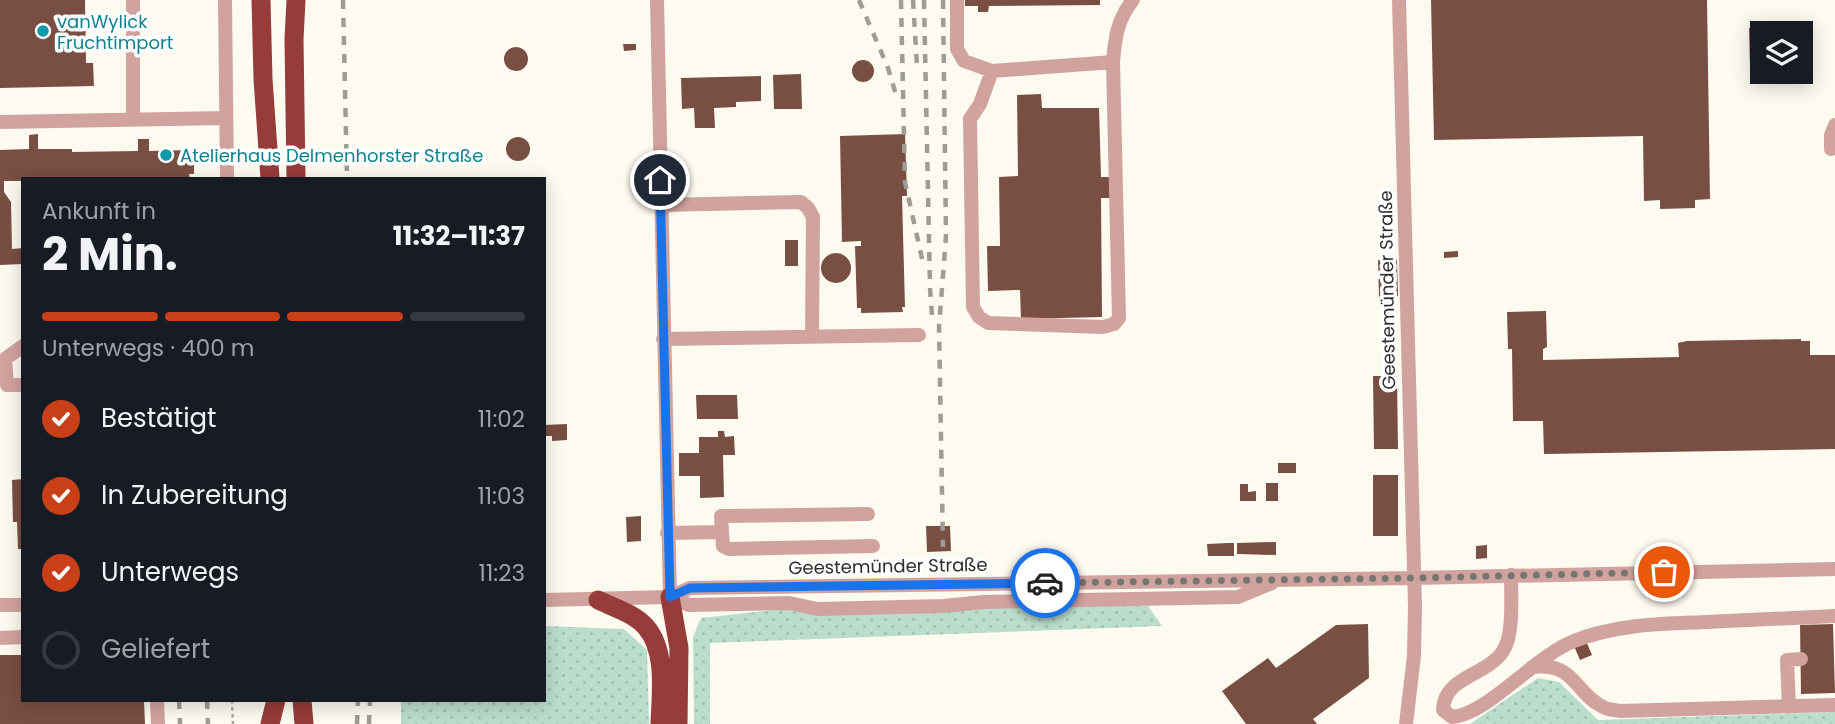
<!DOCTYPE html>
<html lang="de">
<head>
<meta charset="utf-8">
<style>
	:root { --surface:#171b24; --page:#242831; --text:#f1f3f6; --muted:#9ea1a6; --line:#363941; --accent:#c94018 }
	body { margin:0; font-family:Poppins,sans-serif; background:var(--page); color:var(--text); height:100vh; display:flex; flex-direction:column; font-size:26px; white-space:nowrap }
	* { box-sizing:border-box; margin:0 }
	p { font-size:23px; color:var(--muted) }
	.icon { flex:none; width:38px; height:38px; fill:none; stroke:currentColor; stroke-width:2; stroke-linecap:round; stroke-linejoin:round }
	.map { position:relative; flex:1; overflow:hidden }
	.drawer { position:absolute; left:21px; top:177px; width:525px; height:525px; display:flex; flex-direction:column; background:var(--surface); border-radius:0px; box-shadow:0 4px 18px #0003 }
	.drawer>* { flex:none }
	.controls { position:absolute; left:1750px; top:21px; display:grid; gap:14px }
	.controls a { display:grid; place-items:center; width:63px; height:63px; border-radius:0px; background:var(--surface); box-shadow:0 4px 18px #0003; font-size:35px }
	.pin { position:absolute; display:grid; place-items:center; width:60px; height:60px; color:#fff; margin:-30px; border:4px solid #fff; border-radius:50%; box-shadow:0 2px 7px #0007 }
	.courier { position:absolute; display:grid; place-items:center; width:70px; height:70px; margin:-35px; border:5px solid #1a73e8; border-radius:50%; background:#fff; color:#222; box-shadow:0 2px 9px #0007 }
	.headline em { font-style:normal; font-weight:700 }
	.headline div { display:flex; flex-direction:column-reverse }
	.headline { display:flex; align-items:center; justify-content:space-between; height:119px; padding:0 21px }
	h1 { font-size:46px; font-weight:700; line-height:52px }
	.bar { display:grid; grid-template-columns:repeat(4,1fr); gap:10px 7px; align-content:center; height:84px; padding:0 21px }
	.bar i { height:9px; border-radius:5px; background:var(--line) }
	.bar .on { background:var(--accent) }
	.bar p { grid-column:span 4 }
	ol { padding:0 21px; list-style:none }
	li { display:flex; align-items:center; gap:21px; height:77px }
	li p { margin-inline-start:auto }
	li .icon { padding:7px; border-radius:50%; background:var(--accent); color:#fff; stroke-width:4 }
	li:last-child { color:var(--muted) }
	li i { width:38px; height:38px; border:4px solid var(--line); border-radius:50% }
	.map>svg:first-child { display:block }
	.grass { fill:url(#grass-dots) }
	.building { fill:#7a4f43 }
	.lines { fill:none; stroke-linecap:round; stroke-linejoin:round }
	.path { stroke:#aaa8a1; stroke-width:2.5; stroke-dasharray:3.5 3.5; stroke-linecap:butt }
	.minor { stroke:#d1a39f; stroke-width:14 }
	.highway { stroke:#963c3a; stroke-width:19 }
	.rail { stroke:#9e9c95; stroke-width:4.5; stroke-dasharray:9 9; stroke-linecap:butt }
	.done { stroke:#777570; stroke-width:7; stroke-dasharray:0 12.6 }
	.route { stroke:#1a73e8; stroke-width:9 }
	.culture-dot { fill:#0f9aa8; stroke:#fff; stroke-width:2.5 }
	.labels { text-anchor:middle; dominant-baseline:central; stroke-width:7; stroke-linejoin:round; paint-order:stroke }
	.culture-label { font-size:18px; fill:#0d838f; stroke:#fff; text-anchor:start }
	.street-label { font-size:18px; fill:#2f2e2b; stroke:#fff }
</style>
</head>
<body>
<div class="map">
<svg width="1835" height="724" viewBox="0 0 1835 724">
	<defs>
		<pattern id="grass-dots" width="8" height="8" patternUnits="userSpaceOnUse" patternTransform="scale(1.75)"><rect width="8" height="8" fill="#bdc"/><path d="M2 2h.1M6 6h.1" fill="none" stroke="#a1beaf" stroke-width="1.8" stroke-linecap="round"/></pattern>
	</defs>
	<rect width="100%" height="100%" fill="#fdfaf0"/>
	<path class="grass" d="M1009 606H1148L1162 626 710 643V724H694L693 637 701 618 782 609 824 614Z
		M544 626 624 629 647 650 649 724H401V700H544Z
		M1538 678 1559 682 1598 720 1835 712V724H1470Z"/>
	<path class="building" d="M0 0H85L86 63H93L94 86 0 88Z
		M965 0H1100V5L989 6 988 12H978V6H965Z
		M1431 0H1707L1710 199 1695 200V208L1660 209V200L1644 201 1643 136 1434 140Z
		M1793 27 1794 33H1762V66H1750L1749 28Z
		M623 44H636V50L624 51Z
		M504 59a12 12 0 1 1 24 0a12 12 0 1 1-24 0Z
		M852 71a11 11 0 1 1 22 0a11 11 0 1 1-22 0Z
		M801 74 802 109H774L773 75Z
		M761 76V101L736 102V107L714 108 715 128H695L694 108 682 109 681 78Z
		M1041 94 1042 108H1099L1101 177H1114V198H1101L1102 317 1021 319 1020 290 988 291 987 246H1000L999 177 1018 176 1017 95Z
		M38 134V149H72V152L138 151V139H149V151L194 150V174H189L190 178H23V181H4V192L11 202 12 249 23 248V264L0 265V150L29 149V135Z
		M905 134 907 196H902L905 307H902L903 312 861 313V308H857L855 246H861V241L842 242 840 136Z
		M506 149a12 12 0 1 1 24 0a12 12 0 1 1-24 0Z
		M785 240H798V266H785Z
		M1458 251V257L1444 258V252Z
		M821 268a15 15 0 1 1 30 0a15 15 0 1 1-30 0Z
		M1397 259 1398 296 1379 297 1378 260Z
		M1546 311 1547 347 1543 349V360L1679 357 1678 343 1687 341 1801 339V341H1810V355H1835V449L1544 454 1543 421H1513L1512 349H1508L1507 312Z
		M1373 376H1397L1398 449H1374Z
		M696 395H737L738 419H697Z
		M567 424V440L552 441V436H544V425Z
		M718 431H724L725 437 734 436 735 455H723L724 497 700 498V476H679V453H699V437H718Z
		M1278 463H1296V473H1278Z
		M1373 475H1398V536H1373Z
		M23 479V549H18L17 522H13L12 480Z
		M1266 483H1278V501H1266Z
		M1240 484H1248V492L1256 491V501H1240Z
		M641 516V541L627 542 626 517Z
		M926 526H950L951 551 927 552Z
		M1276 542V555L1237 554V543Z
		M1228 543H1234V556H1208L1207 544Z
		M1487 545V558L1476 559V546Z
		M1368 624 1369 678 1313 719 1317 724H1246L1222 691 1268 658 1276 668 1336 625Z
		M1833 624 1835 693 1801 694 1800 625Z
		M1586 641 1592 655 1580 660 1574 646Z
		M0 655H23V700H144L145 724H0Z"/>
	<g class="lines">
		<path class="path" d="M232 700 233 724"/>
		<path class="minor" d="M133 0V120
			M225 0 227 178
			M657 0 670 597
			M957 0V49L964 61 992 71 980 104 970 119 973 307 979 317 988 323 1103 327 1114 324 1119 318 1113 62
			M1399 0 1415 607 1414 656 1406 724
			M992 71 1113 62C1115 38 1117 20 1133 0
			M0 122 226 118
			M1831 149V135L1835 125
			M660 205 801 202 808 208 813 217 812 336
			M663 339 919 335
			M23 346 5 359 7 385H23
			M722 532 721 516 868 514
			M667 533 722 532 723 546 729 549 873 546
			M1511 575C1511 596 1514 635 1503 651 1487 676 1444 676 1443 710L1452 717C1487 715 1535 656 1574 641 1616 624 1661 624 1706 622 1749 620 1792 618 1835 616
			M670 597 689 605 789 603 818 609 943 606 984 602 1238 597 1272 583
			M544 600 670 597 690 588 1414 578 1835 569
			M0 605H23
			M0 638 23 637
			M1532 667C1576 662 1573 692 1603 707 1608 710 1615 710 1620 711L1835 705
			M157 700 158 724
			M1789 707 1787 660 1801 659"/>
		<path class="highway" d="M261 0 263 79 270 178
			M296 178 294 39 296 0
			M670 597 679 648 678 724
			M598 600C613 607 635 614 646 627 667 651 661 694 660 724
			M302 700 304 724
			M270 724 276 700"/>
		<path class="rail" d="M343 0 347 178
			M859 0 888 68 897 98
			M901 0 905 182 923 263
			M913 0 917 66
			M924 0 930 288 932 315
			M943 0 946 236 939 327 943 547
			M179 700 180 724
			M207 700 208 724
			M357 724 358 700
			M369 724 370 700"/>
	</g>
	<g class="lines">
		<path class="done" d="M1045 583 1414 578 1664 572"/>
		<path class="route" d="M660 180 670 597 690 588 1045 583"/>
	</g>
	<g class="culture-dot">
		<circle cx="43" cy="31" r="7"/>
		<circle cx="166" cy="155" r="7"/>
	</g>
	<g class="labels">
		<g class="culture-label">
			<text x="57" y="21">vanWylick<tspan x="57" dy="21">Fruchtimport</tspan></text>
			<text x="180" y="155">Atelierhaus Delmenhorster Straße</text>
		</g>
		<g class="street-label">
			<text transform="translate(1387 290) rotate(-91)">Geestemünder Straße</text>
			<text transform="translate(888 566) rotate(-1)">Geestemünder Straße</text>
		</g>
	</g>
</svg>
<div class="controls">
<a><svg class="icon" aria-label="layers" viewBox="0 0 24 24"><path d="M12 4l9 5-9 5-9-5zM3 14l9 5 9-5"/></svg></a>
</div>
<div class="pin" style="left:1664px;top:572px;background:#ea580c"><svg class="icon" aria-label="bag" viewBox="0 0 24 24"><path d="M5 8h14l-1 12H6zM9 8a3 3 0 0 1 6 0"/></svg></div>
<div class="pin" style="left:660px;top:180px;background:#1f2937"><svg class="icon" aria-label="home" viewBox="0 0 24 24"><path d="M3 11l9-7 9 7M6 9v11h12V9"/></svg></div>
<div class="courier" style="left:1045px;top:583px"><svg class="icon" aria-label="car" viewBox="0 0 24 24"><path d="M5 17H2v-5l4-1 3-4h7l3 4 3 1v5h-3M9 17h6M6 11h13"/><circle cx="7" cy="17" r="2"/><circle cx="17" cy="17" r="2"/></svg></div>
<section class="drawer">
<div class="headline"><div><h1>2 Min.</h1><p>Ankunft in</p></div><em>11:32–11:37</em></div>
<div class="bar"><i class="on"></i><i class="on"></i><i class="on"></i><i></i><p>Unterwegs · 400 m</p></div>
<ol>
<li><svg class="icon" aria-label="check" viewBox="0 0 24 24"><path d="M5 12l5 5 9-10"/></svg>Bestätigt<p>11:02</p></li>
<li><svg class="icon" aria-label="check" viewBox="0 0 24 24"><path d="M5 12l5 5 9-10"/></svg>In Zubereitung<p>11:03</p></li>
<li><svg class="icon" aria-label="check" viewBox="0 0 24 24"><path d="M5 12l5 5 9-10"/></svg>Unterwegs<p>11:23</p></li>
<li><i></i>Geliefert</li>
</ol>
</section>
</div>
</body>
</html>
